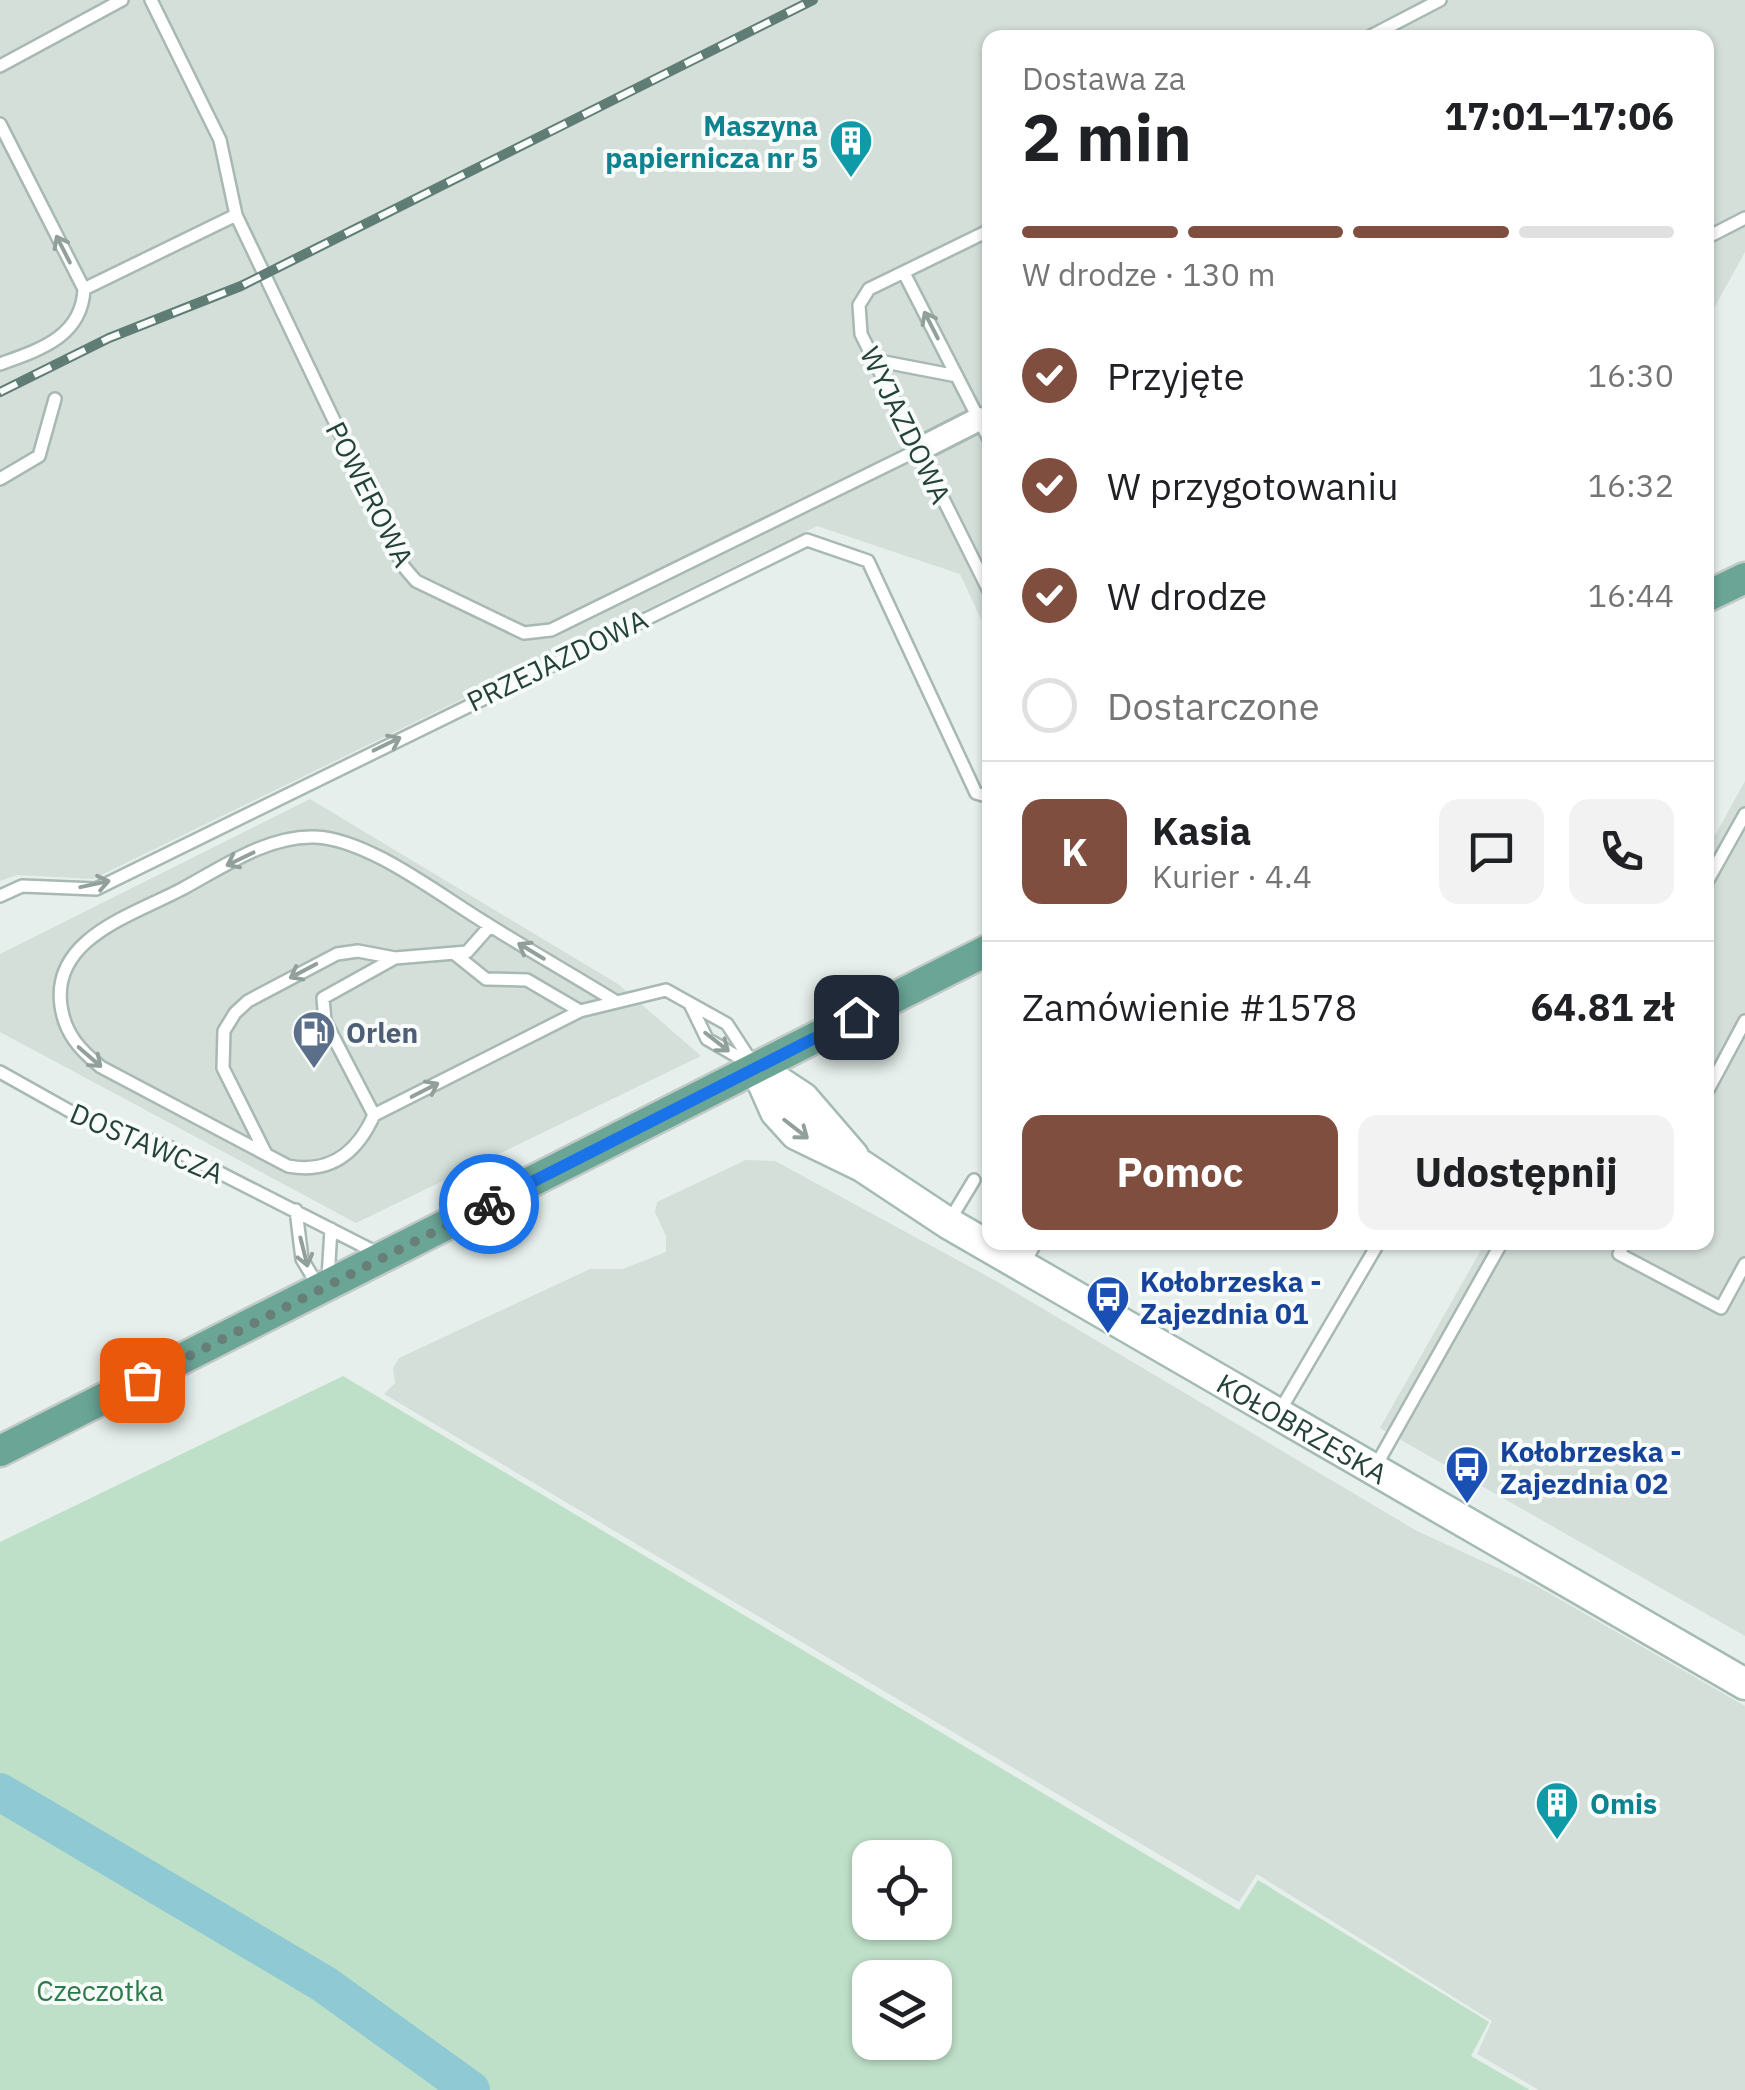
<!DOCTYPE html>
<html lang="pl">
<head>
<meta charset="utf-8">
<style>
	:root { --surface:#fff; --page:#f2f2f2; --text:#202124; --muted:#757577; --line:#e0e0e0; --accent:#7f4e3f }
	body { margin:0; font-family:"IBM Plex Sans",sans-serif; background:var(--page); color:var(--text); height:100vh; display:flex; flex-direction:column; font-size:38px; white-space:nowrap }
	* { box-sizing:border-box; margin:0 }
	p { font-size:32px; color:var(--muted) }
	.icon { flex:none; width:55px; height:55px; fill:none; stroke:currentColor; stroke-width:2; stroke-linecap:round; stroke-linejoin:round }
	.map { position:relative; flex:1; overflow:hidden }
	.drawer { position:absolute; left:982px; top:30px; width:732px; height:1220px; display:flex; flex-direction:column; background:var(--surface); border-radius:20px; box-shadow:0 2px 8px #0004 }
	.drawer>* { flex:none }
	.controls { position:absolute; left:852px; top:1840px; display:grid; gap:20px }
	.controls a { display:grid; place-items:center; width:100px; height:100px; border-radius:20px; background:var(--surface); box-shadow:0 2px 8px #0004; font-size:50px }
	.pin { position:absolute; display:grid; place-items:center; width:85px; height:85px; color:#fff; margin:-42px; border-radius:20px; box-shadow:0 5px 15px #0006 }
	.courier { position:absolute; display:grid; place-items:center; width:100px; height:100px; margin:-50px; border:8px solid #1a73e8; border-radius:50%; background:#fff; color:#222; box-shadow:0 2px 12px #0007 }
	.summary em { font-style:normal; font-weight:700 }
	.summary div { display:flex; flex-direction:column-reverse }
	.summary { display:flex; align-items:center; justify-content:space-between; height:170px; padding:0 40px }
	h1 { font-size:65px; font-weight:700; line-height:75px }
	.bar { display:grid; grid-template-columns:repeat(4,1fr); gap:15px 10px; align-content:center; height:120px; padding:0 40px }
	.bar i { height:12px; border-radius:8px; background:var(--line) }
	.bar .current { background:var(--accent) }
	.bar p { grid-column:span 4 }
	.line { display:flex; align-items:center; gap:25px; padding:0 40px; border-top:2px solid var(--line) }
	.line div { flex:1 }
	.round { display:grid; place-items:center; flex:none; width:105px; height:105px; border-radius:20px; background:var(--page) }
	ol { padding:0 40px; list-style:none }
	li { display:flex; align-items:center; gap:30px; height:110px }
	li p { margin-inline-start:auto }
	li .icon { padding:10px; border-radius:50%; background:var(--accent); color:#fff; stroke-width:4 }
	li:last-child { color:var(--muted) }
	li i { width:55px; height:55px; border:5px solid var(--line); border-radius:50% }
	.primary-button { display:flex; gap:20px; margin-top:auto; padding:20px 40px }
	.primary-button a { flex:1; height:115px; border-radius:20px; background:var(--accent); color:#fff; font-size:40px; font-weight:700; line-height:115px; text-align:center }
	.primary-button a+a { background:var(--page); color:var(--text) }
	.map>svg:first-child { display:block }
	.built { fill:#d4dfda }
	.green { fill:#bfe0c8; fill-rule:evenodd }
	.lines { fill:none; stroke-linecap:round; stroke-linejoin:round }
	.river { stroke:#8ec9d4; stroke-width:38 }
	.lane-casing { stroke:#a8b8b2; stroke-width:16 }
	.street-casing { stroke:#a8b8b2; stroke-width:28 }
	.secondary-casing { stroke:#a4bbb3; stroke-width:35 }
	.primary-casing { stroke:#c2cac8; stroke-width:35 }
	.lane { stroke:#fff; stroke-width:11 }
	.street { stroke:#fff; stroke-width:22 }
	.secondary { stroke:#fff; stroke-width:30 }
	.primary { stroke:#6aa596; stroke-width:30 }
	.rail-casing { stroke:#5f7d75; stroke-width:10 }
	.rail { stroke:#f7fbf9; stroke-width:6; stroke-dasharray:19; stroke-linecap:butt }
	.oneway { stroke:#92a09c }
	.done { stroke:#687f78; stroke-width:10; stroke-dasharray:0 18 }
	.route { stroke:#1a73e8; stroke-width:12 }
	.labels { text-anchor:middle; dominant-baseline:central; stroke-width:8; stroke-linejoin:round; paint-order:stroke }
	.culture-label { font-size:28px; font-weight:bold; fill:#0d838f; stroke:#f7fbf9; text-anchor:end }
	.street-label { font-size:28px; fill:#24423a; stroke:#f7fbf9 }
	.service-label { font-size:28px; font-weight:bold; fill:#4e5e75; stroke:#f7fbf9; text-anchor:start }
	.transit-label { font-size:28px; font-weight:bold; fill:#164399; stroke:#f7fbf9; text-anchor:start }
	.park-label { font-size:28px; fill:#2d7a4b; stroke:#f7fbf9 }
</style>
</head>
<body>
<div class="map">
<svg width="1745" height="2090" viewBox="0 0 1745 2090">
	<rect width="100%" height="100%" fill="#e6efeb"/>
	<path class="built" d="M0 0H1745V252L1708 319V38H990V639L960 574 817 526 93 879 17 875 0 881Z
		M1745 781V1636L1380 1428 1485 1243 1708 1242V848Z
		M310 799 618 984 701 1056 356 1223 0 1032V954Z
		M746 1160 775 1161 998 1282 1417 1531 1535 1585 1745 1706V2090H1539L1477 2054 1492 2021 1257 1874 1239 1902 384 1394 395 1383 393 1368 399 1358 590 1269H623L666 1252V1236L655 1212 657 1202Z"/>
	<path class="green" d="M343 1376 1239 1910 1258 1880 1489 2022 1471 2056 1530 2090H0V1542ZM870 1858H935V1922H870ZM870 1978H935V2042H870Z"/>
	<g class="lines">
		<path class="river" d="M0 1792 324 1984 471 2090"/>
		<g class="lane-casing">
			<path id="lane" d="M151 0 220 140 236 215 404 567 416 581 524 633 551 630 918 450
				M1367 38 1440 0
				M0 66 122 0
				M0 124 84 289C82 337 39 350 0 364
				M990 230 869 289 859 305 861 334 990 593
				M1708 237 1745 218
				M904 273 990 441
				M84 289 236 215
				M874 360 957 376
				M0 479 39 456 55 399
				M1708 880 1745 814
				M0 896 22 886 96 889 807 540 868 561 976 793 990 797
				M456 955 486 979 527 980 580 1011
				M615 1001C571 974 527 949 484 922 438 894 368 839 315 837 268 835 221 868 182 889 133 915 51 938 61 1006 65 1034 80 1050 101 1067L288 1166C330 1174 357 1153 374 1115L580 1011 666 990 727 1024 755 1067
				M690 1004 707 1039 752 1065
				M0 1072 75 1114 171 1148 381 1255
				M1708 1090 1745 1021
				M374 1115 325 1021 323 998 395 958 467 952 490 926
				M265 1152 223 1068 224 1031 235 1013 248 1001 337 954 358 951 395 958
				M296 1210 302 1259 318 1286
				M948 1223 974 1180
				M1625 1242 1619 1254 1721 1308 1745 1264
				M1023 1265 1036 1242
				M328 1278 331 1229
				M1278 1414 1379 1242
				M1374 1469 1502 1242"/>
		</g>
		<g class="street-casing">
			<path id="street" d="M918 450 979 419"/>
		</g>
		<g class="secondary-casing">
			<g id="secondary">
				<path id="s1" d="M756 1067 776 1112 796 1134 862 1166 948 1223 1745 1684"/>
				<path d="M756 1067 803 1098 853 1156"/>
			</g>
		</g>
		<g class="primary-casing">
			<path id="primary" d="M1708 596 1745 578
				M0 1451 990 949"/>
		</g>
		<use href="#lane" class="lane"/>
		<use href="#street" class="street"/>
		<use href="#secondary" class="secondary"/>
		<use href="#primary" class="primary"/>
		<g class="rail-casing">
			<path id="rail" d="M0 392 109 338 241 286 813 0"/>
		</g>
		<use href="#rail" class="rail"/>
	</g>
	<defs><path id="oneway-shaft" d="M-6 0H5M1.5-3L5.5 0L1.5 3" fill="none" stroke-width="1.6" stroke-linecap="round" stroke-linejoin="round" transform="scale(2.5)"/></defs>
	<g class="oneway">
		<use href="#oneway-shaft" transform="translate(63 249) rotate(-117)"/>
		<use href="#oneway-shaft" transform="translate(931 325) rotate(-117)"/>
		<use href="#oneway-shaft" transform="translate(387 744) rotate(-26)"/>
		<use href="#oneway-shaft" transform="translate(240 859) rotate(154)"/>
		<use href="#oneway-shaft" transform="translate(95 884) rotate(-12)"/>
		<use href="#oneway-shaft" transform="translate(531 951) rotate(-149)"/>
		<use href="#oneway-shaft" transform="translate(303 971) rotate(152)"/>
		<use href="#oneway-shaft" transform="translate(717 1042) rotate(38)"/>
		<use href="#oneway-shaft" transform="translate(90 1057) rotate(41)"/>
		<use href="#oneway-shaft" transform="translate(425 1090) rotate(-27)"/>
		<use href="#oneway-shaft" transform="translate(796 1129) rotate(38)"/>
		<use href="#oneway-shaft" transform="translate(304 1252) rotate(76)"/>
	</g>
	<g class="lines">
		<path class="done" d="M142 1380 489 1204"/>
		<path class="route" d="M489 1204 856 1017"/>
	</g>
	<defs>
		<g id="building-pin" transform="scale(2.25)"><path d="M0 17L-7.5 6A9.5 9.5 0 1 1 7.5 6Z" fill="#0f9aa8" stroke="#f7fbf9"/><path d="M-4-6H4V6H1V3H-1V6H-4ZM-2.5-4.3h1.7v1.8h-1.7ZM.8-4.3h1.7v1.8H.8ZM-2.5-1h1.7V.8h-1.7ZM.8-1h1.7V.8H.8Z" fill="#fff"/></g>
		<g id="fuel-pin" transform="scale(2.25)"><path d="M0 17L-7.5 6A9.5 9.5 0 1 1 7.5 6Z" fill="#5c6f8a" stroke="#f7fbf9"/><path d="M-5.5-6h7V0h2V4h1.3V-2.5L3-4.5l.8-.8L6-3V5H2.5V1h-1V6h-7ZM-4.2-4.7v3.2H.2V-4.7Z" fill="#fff"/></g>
		<g id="bus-pin" transform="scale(2.25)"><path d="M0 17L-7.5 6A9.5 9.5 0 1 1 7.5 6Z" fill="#1a4fb4" stroke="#f7fbf9"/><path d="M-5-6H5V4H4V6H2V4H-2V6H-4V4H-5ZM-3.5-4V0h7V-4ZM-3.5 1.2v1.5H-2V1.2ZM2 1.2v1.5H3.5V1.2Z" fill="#fff"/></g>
	</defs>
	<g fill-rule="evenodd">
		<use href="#building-pin" x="851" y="141"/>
		<use href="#fuel-pin" x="314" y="1032"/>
		<use href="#bus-pin" x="1108" y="1297"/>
		<use href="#bus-pin" x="1467" y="1467"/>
		<use href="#building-pin" x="1557" y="1803"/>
	</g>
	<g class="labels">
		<g class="culture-label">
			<text x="818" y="125">Maszyna<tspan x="818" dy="32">papiernicza nr 5</tspan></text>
			<text x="1590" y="1803" text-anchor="start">Omis</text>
		</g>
		<g class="street-label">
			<text transform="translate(906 425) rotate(64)">WYJAZDOWA</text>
			<text transform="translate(370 494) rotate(63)">POWEROWA</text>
			<text transform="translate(557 660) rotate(-26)">PRZEJAZDOWA</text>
			<text transform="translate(147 1143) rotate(23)">DOSTAWCZA</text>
			<text stroke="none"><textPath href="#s1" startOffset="665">KOŁOBRZESKA</textPath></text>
		</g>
		<g class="service-label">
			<text x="346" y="1032">Orlen</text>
		</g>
		<g class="transit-label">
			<text x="1140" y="1281">Kołobrzeska -<tspan x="1140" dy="32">Zajezdnia 01</tspan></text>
			<text x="1500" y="1451">Kołobrzeska -<tspan x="1500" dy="32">Zajezdnia 02</tspan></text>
		</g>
		<g class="park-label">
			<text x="100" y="1990">Czeczotka</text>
		</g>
	</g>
</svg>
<div class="controls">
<a><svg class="icon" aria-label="locate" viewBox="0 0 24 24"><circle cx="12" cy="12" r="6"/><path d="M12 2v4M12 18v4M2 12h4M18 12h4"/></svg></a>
<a><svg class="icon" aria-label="layers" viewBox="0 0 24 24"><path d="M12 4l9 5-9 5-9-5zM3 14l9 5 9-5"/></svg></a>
</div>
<div class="pin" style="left:142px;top:1380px;background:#ea580c"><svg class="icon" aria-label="bag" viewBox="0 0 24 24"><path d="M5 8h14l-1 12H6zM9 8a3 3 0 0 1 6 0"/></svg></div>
<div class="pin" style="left:856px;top:1017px;background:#1f2937"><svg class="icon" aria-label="home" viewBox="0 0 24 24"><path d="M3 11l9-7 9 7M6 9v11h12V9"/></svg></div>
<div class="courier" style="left:489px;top:1204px"><svg class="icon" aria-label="bike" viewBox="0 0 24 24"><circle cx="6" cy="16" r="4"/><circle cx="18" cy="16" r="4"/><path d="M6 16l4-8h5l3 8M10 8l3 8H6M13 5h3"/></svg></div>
<section class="drawer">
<div class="summary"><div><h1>2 min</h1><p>Dostawa za</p></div><em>17:01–17:06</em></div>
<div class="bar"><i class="current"></i><i class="current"></i><i class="current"></i><i></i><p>W drodze · 130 m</p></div>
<ol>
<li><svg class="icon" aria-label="check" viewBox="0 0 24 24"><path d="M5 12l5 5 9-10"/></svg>Przyjęte<p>16:30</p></li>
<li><svg class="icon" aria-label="check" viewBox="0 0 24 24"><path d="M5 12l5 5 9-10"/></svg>W przygotowaniu<p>16:32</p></li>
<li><svg class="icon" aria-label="check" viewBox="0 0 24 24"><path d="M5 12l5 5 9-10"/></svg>W drodze<p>16:44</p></li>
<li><i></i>Dostarczone</li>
</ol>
<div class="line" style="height:180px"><b class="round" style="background:var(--accent);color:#fff">K</b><div><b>Kasia</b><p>Kurier · 4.4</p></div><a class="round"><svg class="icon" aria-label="chat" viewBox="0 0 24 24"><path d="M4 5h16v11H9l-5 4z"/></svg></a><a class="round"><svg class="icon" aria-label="phone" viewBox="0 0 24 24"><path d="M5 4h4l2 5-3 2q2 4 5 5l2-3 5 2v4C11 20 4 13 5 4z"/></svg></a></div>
<div class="line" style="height:130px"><div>Zamówienie #1578</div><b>64.81 zł</b></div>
<div class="primary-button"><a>Pomoc</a><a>Udostępnij</a></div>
</section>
</div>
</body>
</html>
